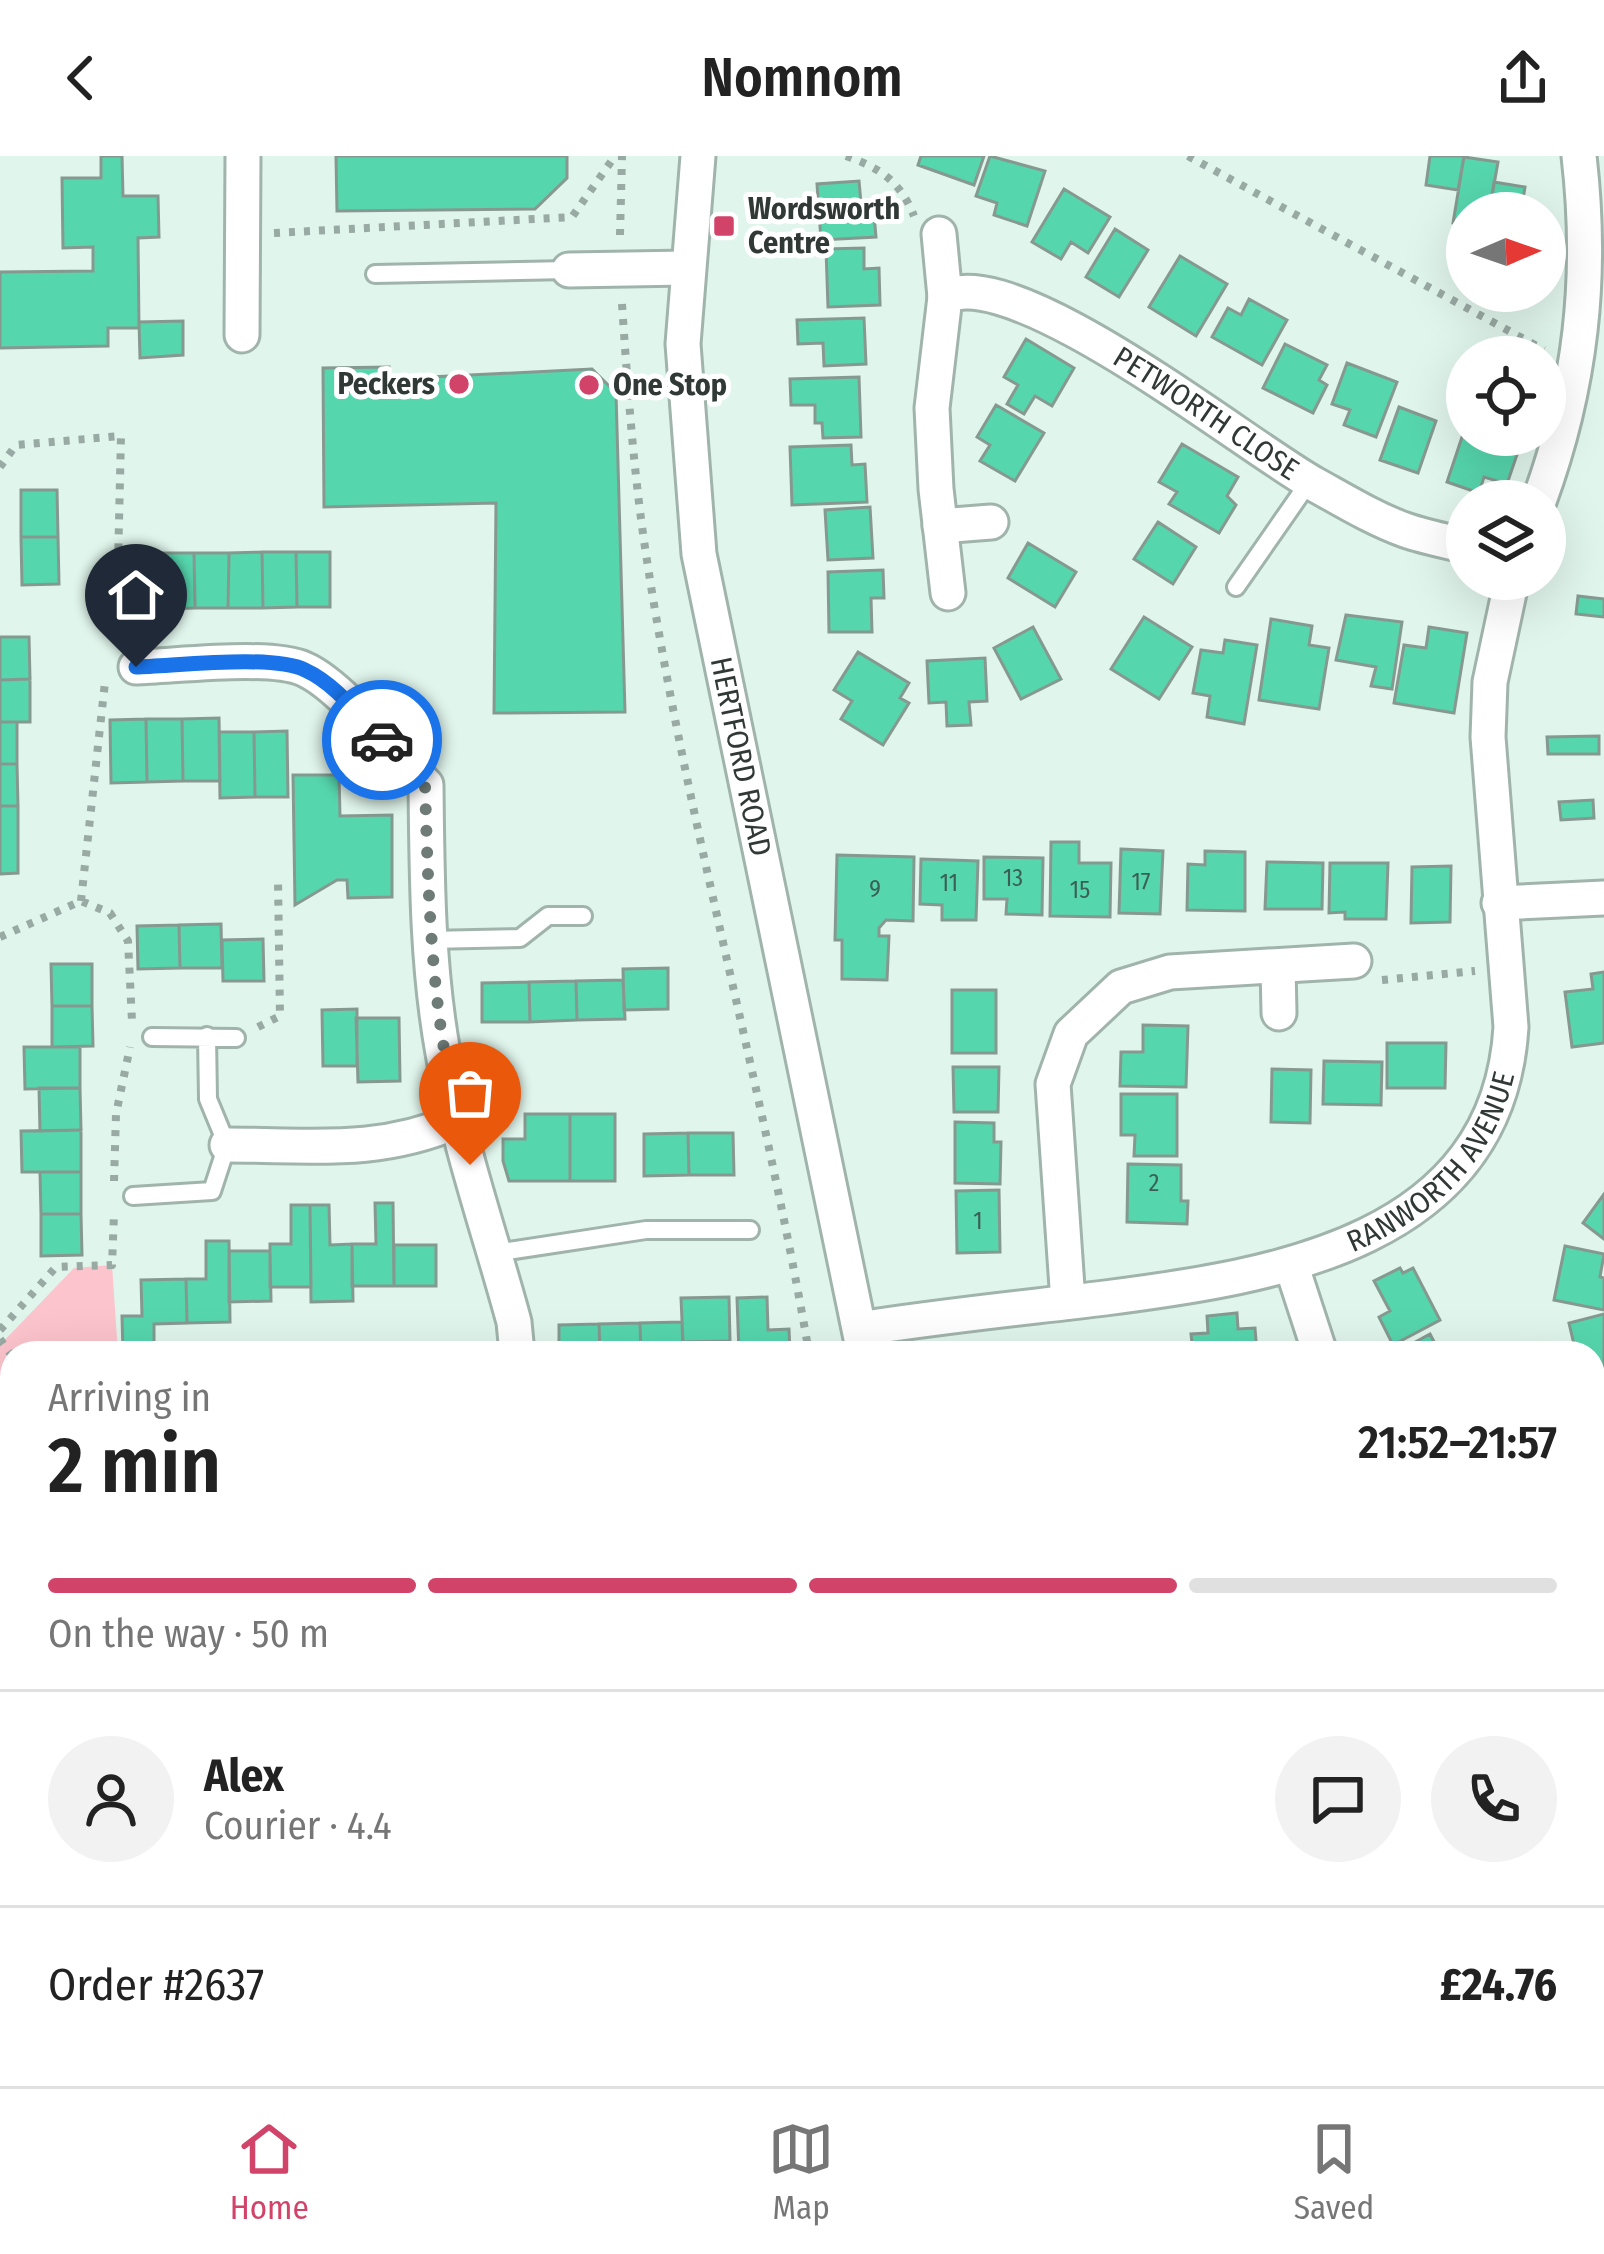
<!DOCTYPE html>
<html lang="en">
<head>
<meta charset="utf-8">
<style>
	:root { --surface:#fff; --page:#f2f2f2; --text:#222; --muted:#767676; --line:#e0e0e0; --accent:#d24369 }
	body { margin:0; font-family:"Fira Sans Condensed",sans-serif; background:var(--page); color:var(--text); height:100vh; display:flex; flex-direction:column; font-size:45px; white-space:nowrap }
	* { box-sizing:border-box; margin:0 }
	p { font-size:39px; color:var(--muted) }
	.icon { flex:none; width:66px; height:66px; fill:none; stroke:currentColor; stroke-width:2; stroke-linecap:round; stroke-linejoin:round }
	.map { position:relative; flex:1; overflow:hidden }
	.sheet { position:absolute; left:0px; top:1185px; width:1605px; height:747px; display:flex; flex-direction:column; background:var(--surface); border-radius:36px 36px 0 0; box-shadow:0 12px 48px #0002 }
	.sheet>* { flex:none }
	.needle { width:78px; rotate:88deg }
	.controls { position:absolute; left:1446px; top:36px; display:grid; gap:24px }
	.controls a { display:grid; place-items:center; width:120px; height:120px; border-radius:50%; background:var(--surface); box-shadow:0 12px 48px #0002; font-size:60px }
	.pin { position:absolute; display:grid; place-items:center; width:102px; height:102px; color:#fff; margin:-123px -51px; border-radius:50% 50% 50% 0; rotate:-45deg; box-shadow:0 0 12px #0007 }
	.pin .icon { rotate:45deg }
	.courier { position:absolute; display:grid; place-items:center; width:120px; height:120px; margin:-60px; border:9px solid #1a73e8; border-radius:50%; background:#fff; color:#222; box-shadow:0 3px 15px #0007 }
	.head em { font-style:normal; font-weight:600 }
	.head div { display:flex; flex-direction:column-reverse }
	.head { display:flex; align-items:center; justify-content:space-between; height:204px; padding:0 48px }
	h1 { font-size:78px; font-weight:600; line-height:90px }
	.bar { display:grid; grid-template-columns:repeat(4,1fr); gap:18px 12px; align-content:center; height:144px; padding:0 48px }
	.bar i { height:15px; border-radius:9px; background:var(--line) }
	.bar .current { background:var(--accent) }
	.bar p { grid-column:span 4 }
	.line { display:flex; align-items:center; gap:30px; padding:0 48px; border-top:3px solid var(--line) }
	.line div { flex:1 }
	.round { display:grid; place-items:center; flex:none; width:126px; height:126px; border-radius:63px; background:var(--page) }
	header { display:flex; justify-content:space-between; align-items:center; height:156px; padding:0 48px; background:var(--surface); font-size:54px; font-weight:600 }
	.tab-bar { display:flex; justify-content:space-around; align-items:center; height:168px; border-top:3px solid var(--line); background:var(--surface); font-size:33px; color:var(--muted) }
	.tab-bar a { display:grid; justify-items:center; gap:6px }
	.tab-bar .current { color:var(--accent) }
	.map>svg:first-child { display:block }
	.green { fill:#fcc4cc }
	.building { fill:#56d6ad; stroke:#869991; stroke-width:3 }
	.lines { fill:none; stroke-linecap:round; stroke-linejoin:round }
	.lane-casing { stroke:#a1b4ac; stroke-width:22 }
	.street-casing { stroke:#a1b4ac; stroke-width:39 }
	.highway-casing { stroke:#b47e87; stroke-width:69 }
	.path { stroke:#99a9a3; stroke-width:8; stroke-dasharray:6 9; stroke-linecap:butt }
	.lane { stroke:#fff; stroke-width:16 }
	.street { stroke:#fff; stroke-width:33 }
	.highway { stroke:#fba3b2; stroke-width:63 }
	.done { stroke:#6e7b76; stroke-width:12; stroke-dasharray:0 21.6 }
	.route { stroke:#1a73e8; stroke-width:15 }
	.poi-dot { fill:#d24369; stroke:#fff; stroke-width:4.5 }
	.labels { text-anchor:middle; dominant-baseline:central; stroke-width:10; stroke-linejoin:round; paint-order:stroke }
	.number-label { font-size:24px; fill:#3a6054 }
	.poi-label { font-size:30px; font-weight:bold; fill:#313936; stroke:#fff; text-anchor:start }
	.street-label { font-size:30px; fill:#313936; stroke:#fff }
</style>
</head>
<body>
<header><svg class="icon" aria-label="back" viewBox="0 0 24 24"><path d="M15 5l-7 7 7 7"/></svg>Nomnom<svg class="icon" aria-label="share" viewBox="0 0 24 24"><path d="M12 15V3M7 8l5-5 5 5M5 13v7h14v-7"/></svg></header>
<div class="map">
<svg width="1604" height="1930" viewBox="0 0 1604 1930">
	<rect width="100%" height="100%" fill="#e0f5ec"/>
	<path class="green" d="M112 1109 118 1197H12V1736L0 1737V1189L74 1112Z"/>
	<path class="building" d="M101 0H122L123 40H158L159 81 138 82 139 172H108V190L0 192V116L93 115V91L63 92 62 22H101Z
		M336 0H567V22L535 53 337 55Z
		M921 0H984L974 29 918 9Z
		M990 0 1045 15 1027 70 994 59 997 47 976 40Z
		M1430 0H1464L1458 34 1426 29Z
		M1464 1 1498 6 1489 57H1467V69L1453 67Z
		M859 25 861 47 873 46 876 81 821 84 817 28Z
		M1494 26 1525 31 1521 57H1489Z
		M1064 33 1110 61 1088 97 1071 86 1061 103 1032 86Z
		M1115 73 1148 94 1119 141 1086 121Z
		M864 92V113L879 112 880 149 828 151 826 93Z
		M1180 100 1227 128 1196 180 1149 151Z
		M1249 143 1287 164 1262 209 1212 181 1228 152 1241 159Z
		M864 162 866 208 824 210 823 187 798 188 797 164Z
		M183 165V199L140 202 139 166Z
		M1026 183 1074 212 1052 250 1035 240 1024 258 1007 248 1018 229 1004 221Z
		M1285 188 1327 209 1319 224 1327 229 1313 257 1263 232Z
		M1347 207 1397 226 1376 281 1344 269 1350 254 1332 248Z
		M389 211V223L592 213 616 237 625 556 494 557 496 347 324 351 323 212Z
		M859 221 861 281 823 282 822 267H815V249H791L790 223Z
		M996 249 1044 277 1015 325 980 305 990 289 977 281Z
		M1399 251 1436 265 1418 317 1380 304Z
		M1466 269 1467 279H1497L1521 287 1507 328 1484 321 1479 337 1447 326Z
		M1182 288 1238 321 1227 340 1236 349 1219 377 1169 348 1177 336 1159 326Z
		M851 289 852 309 865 308 867 346 792 349 790 291Z
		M21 334H57L58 381H21Z
		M870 351 873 402 828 404 825 354Z
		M1158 366 1196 391 1173 428 1134 403Z
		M21 381H58L59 428 22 429Z
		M1028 387 1076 416 1055 451 1008 422Z
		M262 396 263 452H228L229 397Z
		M262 396H296L297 451 263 452Z
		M296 396H330V451H297Z
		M127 397H160L161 453H127Z
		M160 397H194L195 452 161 453Z
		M194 397H229L228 452H195Z
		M883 414 884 442H871L872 476H829L828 416Z
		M1578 440 1604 443V461L1576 458Z
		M1346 459 1402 466 1392 533 1371 530 1376 511 1336 504Z
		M1144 461 1192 491 1159 543 1111 513Z
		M1271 463 1312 470 1309 489 1329 492 1319 553 1259 544Z
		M1033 471 1061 523 1021 543 994 492Z
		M1429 471 1467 477 1454 557 1394 547 1404 489 1426 492Z
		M0 481H29L30 523 0 524Z
		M1225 484 1257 489 1244 568 1207 561 1210 540 1193 537 1201 494 1223 497Z
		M858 496 909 527 900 542 909 547 883 589 841 563 852 545 834 534Z
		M985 502 987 545 969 546 971 569 947 570 946 546 929 547 927 505Z
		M30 523V566H0V524Z
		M219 562 220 625H183L182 563Z
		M146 563H182L183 625 147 626Z
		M146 563 147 626 111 627 110 564Z
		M0 566H17V608H0Z
		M287 575 288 641H255L254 576Z
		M219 576H254L255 641 220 642Z
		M1599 580V598H1548L1547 581Z
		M0 608H17L18 650H0Z
		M293 619H339L340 660 392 659V741L348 742 347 724H337L295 749Z
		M1593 644 1594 662 1561 664 1559 646Z
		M0 650H18V717L0 718Z
		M1051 686H1079V707H1111L1110 761 1050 760Z
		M1121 693 1163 695 1160 758 1119 757Z
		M1205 695 1245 696V755L1187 754 1188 708 1205 709Z
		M837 699 914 701 913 765 886 764 879 772V780H889L887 824 842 823V784H835Z
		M984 701 1043 702 1042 759 1006 758 1007 743H984Z
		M921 703 978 705 976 764H942V749L920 748Z
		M1267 706 1323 707 1322 753H1265Z
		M1330 707H1388L1386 763H1345V756L1329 757Z
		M1451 710 1450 766 1411 767 1412 711Z
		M221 768 222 812H180L179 769Z
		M179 769 180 812 138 813 137 770Z
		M263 783 264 825H223L222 784Z
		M51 808H92V850H52Z
		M668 812V853L624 854 623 813Z
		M1604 816V887L1572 891 1565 836 1593 833 1591 818Z
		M623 824 625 863 577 864 576 825Z
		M576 825 577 864 530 866 529 826Z
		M529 826 530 866H482V827Z
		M952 834H996V897H952Z
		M52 850H92L93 890 52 891Z
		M357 853V910H323L322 854Z
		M356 862H399L400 925 358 926Z
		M1143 869 1188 870 1186 931 1120 930 1121 896H1143Z
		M1387 887H1446L1445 932H1387Z
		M24 891H80V932L25 933Z
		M1324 905 1382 906 1381 949 1323 948Z
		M953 911H999L998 956H954Z
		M1272 913 1311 914 1310 967 1271 966Z
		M39 932H80L81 974 40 975Z
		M1121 938H1177V1000H1134L1135 979H1121Z
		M525 958H570V1025H509L503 1005V983H525Z
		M570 958H615V1025H570Z
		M955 966 994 967V986H1001L1000 1028 955 1027Z
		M81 974V1016H22L21 975Z
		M688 977H733L734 1019H689Z
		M688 977 689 1019 644 1020V978Z
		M1128 1008 1181 1009V1045H1188L1187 1068 1127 1066Z
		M40 1016H81V1058H41Z
		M999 1034 1000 1096 957 1097 956 1035Z
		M1604 1038V1083L1583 1067Z
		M375 1047H393L394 1130H352V1088H376Z
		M291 1049H310L311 1131H270V1088H291Z
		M310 1049H329L330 1089 352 1088 353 1145 311 1146Z
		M41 1058H81L82 1099 41 1100Z
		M206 1085H229L230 1166 187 1167 186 1123H206Z
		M394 1089H436V1130H394Z
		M1565 1090 1604 1098 1600 1121 1604 1122V1154L1554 1144Z
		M229 1095H270L271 1145 229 1146Z
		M1400 1112 1403 1117 1413 1112 1440 1164 1393 1189 1379 1161 1390 1155 1374 1125Z
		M186 1123 187 1167 154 1168V1197H123L122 1160H142L141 1124Z
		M729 1141 730 1185 683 1186 681 1142Z
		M767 1141 768 1174 789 1173 790 1197H739L737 1142Z
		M1237 1157 1238 1173 1255 1172 1257 1197H1193L1191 1178 1208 1177 1207 1160Z
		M1604 1158V1222L1593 1225V1197H1576L1569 1167Z
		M682 1166 683 1197H641L640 1167Z
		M640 1167 641 1197H600L599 1168Z
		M599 1168 600 1197H559V1169Z
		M1430 1178 1440 1197H1395Z
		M1604 1228V1276L1600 1277 1593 1253V1231Z
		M205 1920H244L245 1930H205Z"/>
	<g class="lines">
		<g class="lane-casing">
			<path id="lane" d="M375 118 569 114
				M1236 431 1309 326
				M428 784 520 782 548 760H583
				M152 881 236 882
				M133 1040 212 1035 227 989 208 943 207 880
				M495 1097 646 1074H750
				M0 1876H12"/>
		</g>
		<g class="street-casing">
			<g id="street">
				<path id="s1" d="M698 0 683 188 699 398 864 1197"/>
				<path d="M939 78 945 141"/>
				<path d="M569 114 687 112"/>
				<path d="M242 179 243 0"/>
				<path d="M1539 345C1581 231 1593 120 1579 0"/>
				<path d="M940 370 991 366"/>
				<path id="s2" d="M948 437 936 333 932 252 945 141C1014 104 1247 291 1314 328 1343 344 1374 363 1405 374 1425 381 1446 385 1467 390"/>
				<path d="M136 511C176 510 270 498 304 513 341 529 396 599 426 629 427 719 427 808 443 897 458 988 490 1077 514 1166L517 1197"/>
				<path d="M1499 747 1604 742"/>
				<path d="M1278 811 1279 857"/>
				<path d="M227 989C312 989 377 999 457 965"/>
				<path d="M1291 1108 1320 1197"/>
				<path d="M1068 1146 1053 928 1071 878 1121 831 1170 816 1354 805"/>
				<path id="s3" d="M860 1173C941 1160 1023 1152 1105 1142 1276 1120 1498 1086 1511 871L1488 581 1490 526 1512 423"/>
				<path d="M1593 1489 1602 1485"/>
				<path d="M942 1920 945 1930"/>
				<path d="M452 1930 453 1920"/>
				<path d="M877 1930 913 1920"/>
			</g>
		</g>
		<g class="highway-casing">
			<path id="highway" d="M1593 1805 1604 1798
				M1381 1930 1394 1920
				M1451 1930 1455 1920"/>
		</g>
		<path class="path" d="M846 0C880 12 900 25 914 60
			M1188 0 1544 194
			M274 77 572 61 615 0
			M620 79 622 0
			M622 148C628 236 634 324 648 411 689 675 764 933 809 1197
			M0 311 16 289 121 280 117 452 111 488
			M81 745 105 526
			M0 781 81 745 110 757 128 785 132 865
			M1382 824 1475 815
			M258 871 280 860 278 724
			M114 1025 116 958 130 891
			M0 1174 56 1111 112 1109 114 1058
			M0 1183 12 1200
			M1593 1370 1604 1359
			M1593 1718 1604 1712
			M142 1920 144 1930
			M1260 1920 1263 1930
			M788 1930 795 1920
			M1138 1930 1166 1920"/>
		<use href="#lane" class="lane"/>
		<use href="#street" class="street"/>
		<use href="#highway" class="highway"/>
	</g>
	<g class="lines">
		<path class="done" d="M382 584 425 629C429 763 432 879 470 1009"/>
		<path class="route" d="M136 511C176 510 272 498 305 514 336 528 359 560 382 584"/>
	</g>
	<g class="poi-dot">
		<rect x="712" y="58" width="24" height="24" rx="6"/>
		<circle cx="459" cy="228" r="12"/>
		<circle cx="589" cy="229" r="12"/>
	</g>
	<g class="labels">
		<g class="number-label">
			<text x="1013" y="722">13</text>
			<text x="1141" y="726">17</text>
			<text x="949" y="727">11</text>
			<text x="875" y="733">9</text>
			<text x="1080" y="734">15</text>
			<text x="1154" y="1027">2</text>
			<text x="978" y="1065">1</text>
		</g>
		<g class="poi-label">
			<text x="748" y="53">Wordsworth<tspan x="748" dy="34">Centre</tspan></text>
			<text x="435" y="228" text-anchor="end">Peckers</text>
			<text x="613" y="229">One Stop</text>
		</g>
		<g class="street-label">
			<text stroke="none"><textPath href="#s2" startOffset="591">PETWORTH CLOSE</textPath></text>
			<text stroke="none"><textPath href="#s1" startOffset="606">HERTFORD ROAD</textPath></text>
			<text stroke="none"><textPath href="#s3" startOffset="618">RANWORTH AVENUE</textPath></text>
		</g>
	</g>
</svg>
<div class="controls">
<a><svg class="needle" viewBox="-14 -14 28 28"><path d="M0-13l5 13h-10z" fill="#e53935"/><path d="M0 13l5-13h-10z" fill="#767676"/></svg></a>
<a><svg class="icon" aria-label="locate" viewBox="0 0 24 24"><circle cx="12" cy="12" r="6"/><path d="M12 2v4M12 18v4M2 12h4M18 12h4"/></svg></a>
<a><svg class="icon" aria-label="layers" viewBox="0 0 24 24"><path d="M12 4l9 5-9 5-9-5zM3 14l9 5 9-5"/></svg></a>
</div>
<div class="pin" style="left:470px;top:1009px;background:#ea580c"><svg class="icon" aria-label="bag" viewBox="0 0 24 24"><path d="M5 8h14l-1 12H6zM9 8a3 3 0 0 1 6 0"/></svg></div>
<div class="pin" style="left:136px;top:511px;background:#1f2937"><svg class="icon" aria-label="home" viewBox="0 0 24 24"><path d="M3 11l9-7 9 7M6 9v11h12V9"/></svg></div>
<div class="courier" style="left:382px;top:584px"><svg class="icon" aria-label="car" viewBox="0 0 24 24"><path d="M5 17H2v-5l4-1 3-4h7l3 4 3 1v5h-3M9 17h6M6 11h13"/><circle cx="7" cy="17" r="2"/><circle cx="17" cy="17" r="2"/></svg></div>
<section class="sheet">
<div class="head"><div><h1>2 min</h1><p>Arriving in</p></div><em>21:52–21:57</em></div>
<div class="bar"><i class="current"></i><i class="current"></i><i class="current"></i><i></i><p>On the way · 50 m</p></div>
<div class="line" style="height:216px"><a class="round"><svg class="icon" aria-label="person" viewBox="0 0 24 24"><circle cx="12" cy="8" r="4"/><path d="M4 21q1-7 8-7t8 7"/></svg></a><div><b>Alex</b><p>Courier · 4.4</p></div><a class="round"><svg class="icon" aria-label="chat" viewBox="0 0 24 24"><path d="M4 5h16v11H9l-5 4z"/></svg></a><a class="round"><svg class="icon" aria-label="phone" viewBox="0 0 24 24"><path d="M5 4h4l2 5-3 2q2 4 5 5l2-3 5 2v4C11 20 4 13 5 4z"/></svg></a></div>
<div class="line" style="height:156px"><div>Order #2637</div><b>£24.76</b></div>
</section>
</div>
<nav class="tab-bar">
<a class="current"><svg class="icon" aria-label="home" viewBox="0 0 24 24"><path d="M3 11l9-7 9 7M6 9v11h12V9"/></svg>Home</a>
<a><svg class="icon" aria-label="map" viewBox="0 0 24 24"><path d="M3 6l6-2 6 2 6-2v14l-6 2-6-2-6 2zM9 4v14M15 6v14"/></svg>Map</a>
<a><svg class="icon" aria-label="saved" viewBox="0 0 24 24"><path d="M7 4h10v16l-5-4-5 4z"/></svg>Saved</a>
</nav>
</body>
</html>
